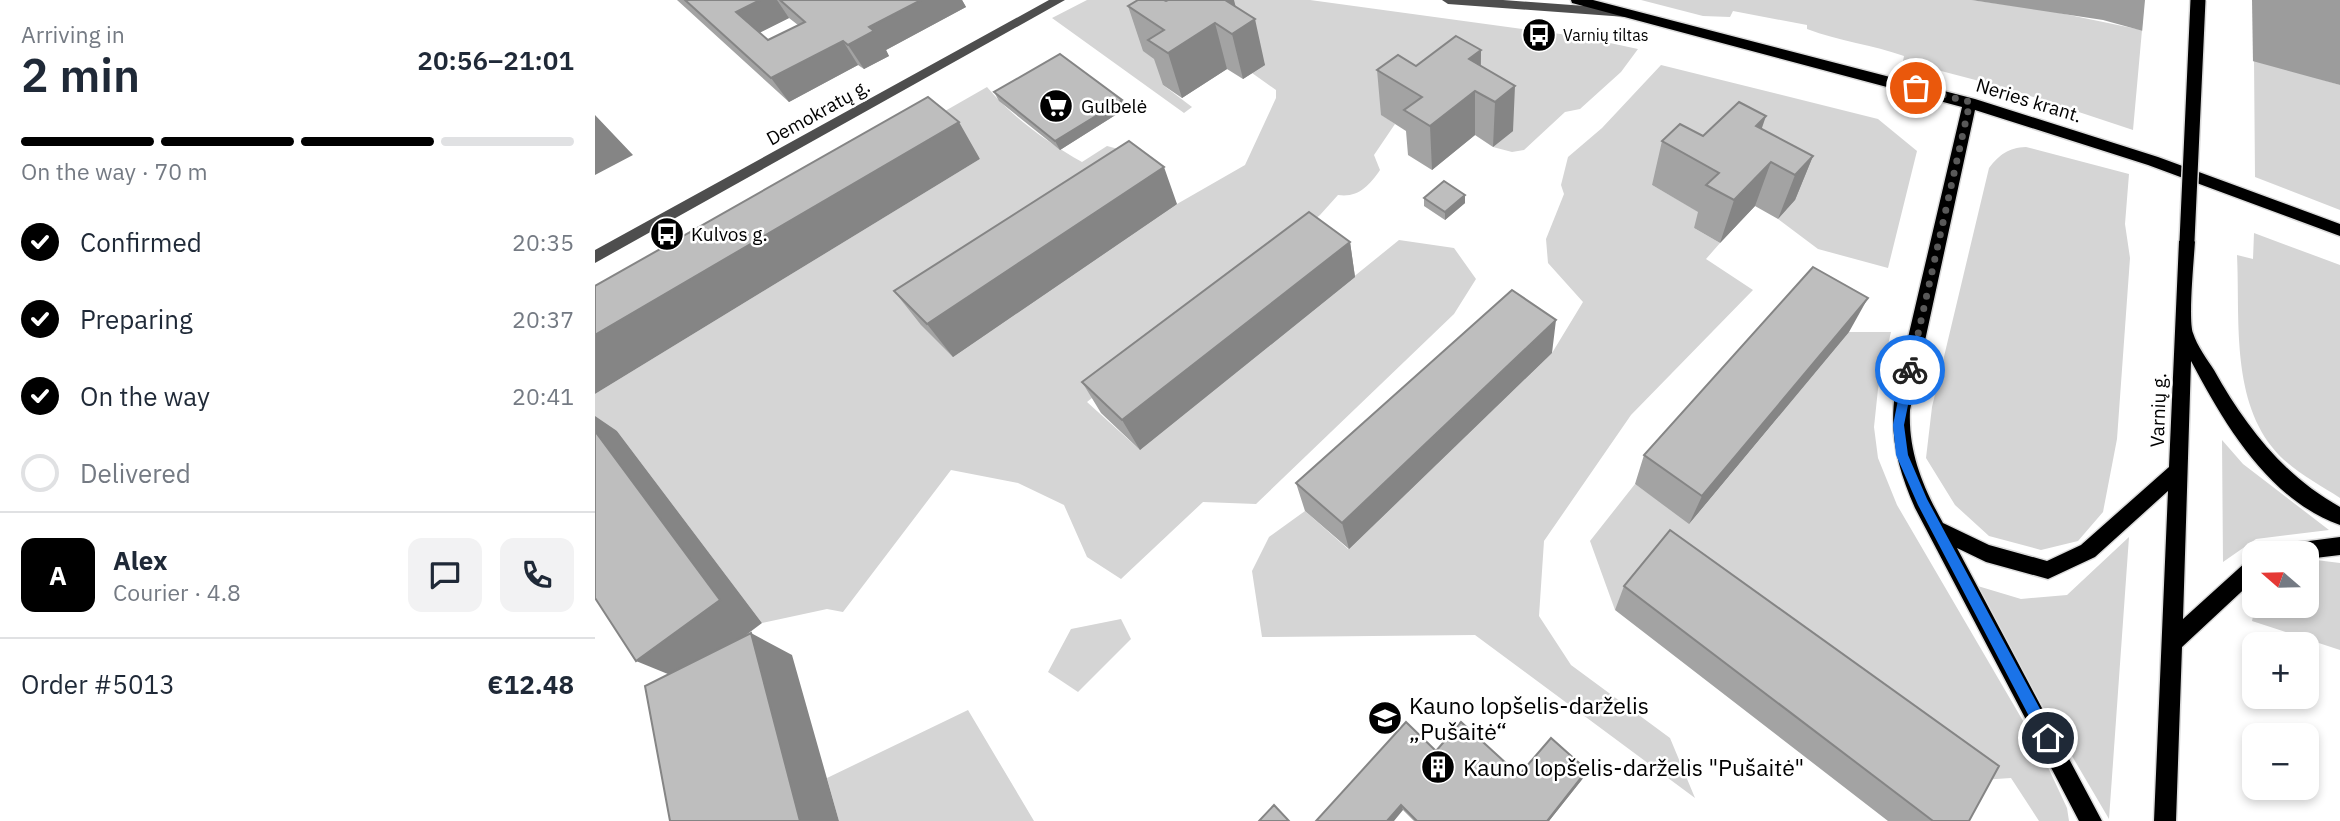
<!DOCTYPE html>
<html lang="en">
<head>
<meta charset="utf-8">
<style>
	:root { --surface:#fff; --page:#f2f2f3; --text:#1f2937; --muted:#747a83; --line:#e0e1e3; --accent:#000 }
	body { margin:0; font-family:"IBM Plex Sans",sans-serif; background:var(--page); color:var(--text); height:100vh; display:flex; flex-direction:column; font-size:26px; white-space:nowrap }
	* { box-sizing:border-box; margin:0 }
	p { font-size:23px; color:var(--muted) }
	.icon { flex:none; width:38px; height:38px; fill:none; stroke:currentColor; stroke-width:2; stroke-linecap:round; stroke-linejoin:round }
	.map { position:relative; flex:1; overflow:hidden }
	.drawer { display:flex; flex-direction:column; background:var(--surface); width:595px }
	.drawer>* { flex:none }
	.needle { width:46px; rotate:290deg }
	.controls { position:absolute; left:1647px; top:541px; display:grid; gap:14px }
	.controls a { display:grid; place-items:center; width:77px; height:77px; border-radius:14px; background:var(--surface); box-shadow:0 4px 10px #0003; font-size:35px }
	.pin { position:absolute; display:grid; place-items:center; width:60px; height:60px; color:#fff; margin:-30px; border:4px solid #fff; border-radius:50%; box-shadow:0 2px 7px #0007 }
	.courier { position:absolute; display:grid; place-items:center; width:70px; height:70px; margin:-35px; border:5px solid #1a73e8; border-radius:50%; background:#fff; color:#222; box-shadow:0 2px 9px #0007 }
	.headline em { font-style:normal; font-weight:600 }
	.headline div { display:flex; flex-direction:column-reverse }
	.headline { display:flex; align-items:center; justify-content:space-between; height:119px; padding:0 21px }
	h1 { font-size:46px; font-weight:600; line-height:52px }
	.bar { display:grid; grid-template-columns:repeat(4,1fr); gap:10px 7px; align-content:center; height:84px; padding:0 21px }
	.bar i { height:9px; border-radius:5px; background:var(--line) }
	.bar .current { background:var(--accent) }
	.bar p { grid-column:span 4 }
	.line { display:flex; align-items:center; gap:18px; padding:0 21px; border-top:2px solid var(--line) }
	.line div { flex:1 }
	.round { display:grid; place-items:center; flex:none; width:74px; height:74px; border-radius:14px; background:var(--page) }
	ol { padding:0 21px; list-style:none }
	li { display:flex; align-items:center; gap:21px; height:77px }
	li p { margin-inline-start:auto }
	li .icon { padding:7px; border-radius:50%; background:var(--accent); color:#fff; stroke-width:4 }
	li:last-child { color:var(--muted) }
	li i { width:38px; height:38px; border:4px solid var(--line); border-radius:50% }
	main { display:flex; flex:1; min-height:0 }
	.map>svg:first-child { display:block }
	.green { fill:#d5d5d5 }
	.water { fill:#9c9c9c }
	.pier { fill:#fff }
	.lines { fill:none; stroke-linecap:round; stroke-linejoin:round }
	.major-casing { stroke:#dbdbdb; stroke-width:3 }
	.minor { fill:#4e4e4e; fill-rule:evenodd }
	.major { fill:#000; fill-rule:evenodd }
	.major-bridge-casing { stroke:#dbdbdb; stroke-width:18; stroke-linecap:butt }
	.major-bridge { stroke:#000; stroke-width:15 }
	.wall { fill:#a3a3a3; fill-rule:evenodd }
	.shaded-wall { fill:#858585 }
	.building { fill:#bebebe; stroke:#858585; stroke-width:2 }
	.route { fill:#1a73e8 }
	.done { stroke:#595959; stroke-width:7; stroke-dasharray:0 12.6 }
	.labels { text-anchor:middle; dominant-baseline:central; stroke-width:5; stroke-linejoin:round; paint-order:stroke }
	.far-poi-label { font-size:16px; fill:#000; stroke:#fff; text-anchor:start }
	.street-label { font-size:19px; fill:#000; stroke:#fff }
	.poi-label { font-size:19px; fill:#000; stroke:#fff; text-anchor:start }
	.near-poi-label { font-size:23px; fill:#000; stroke:#fff; text-anchor:start }
</style>
</head>
<body>
<main>
<section class="drawer">
<div class="headline"><div><h1>2 min</h1><p>Arriving in</p></div><em>20:56–21:01</em></div>
<div class="bar"><i class="current"></i><i class="current"></i><i class="current"></i><i></i><p>On the way · 70 m</p></div>
<ol>
<li><svg class="icon" aria-label="check" viewBox="0 0 24 24"><path d="M5 12l5 5 9-10"/></svg>Confirmed<p>20:35</p></li>
<li><svg class="icon" aria-label="check" viewBox="0 0 24 24"><path d="M5 12l5 5 9-10"/></svg>Preparing<p>20:37</p></li>
<li><svg class="icon" aria-label="check" viewBox="0 0 24 24"><path d="M5 12l5 5 9-10"/></svg>On the way<p>20:41</p></li>
<li><i></i>Delivered</li>
</ol>
<div class="line" style="height:126px"><b class="round" style="background:var(--accent);color:#fff">A</b><div><b>Alex</b><p>Courier · 4.8</p></div><a class="round"><svg class="icon" aria-label="chat" viewBox="0 0 24 24"><path d="M4 5h16v11H9l-5 4z"/></svg></a><a class="round"><svg class="icon" aria-label="phone" viewBox="0 0 24 24"><path d="M5 4h4l2 5-3 2q2 4 5 5l2-3 5 2v4C11 20 4 13 5 4z"/></svg></a></div>
<div class="line" style="height:91px"><div>Order #5013</div><b>€12.48</b></div>
</section>
<div class="map">
<svg width="1745" height="821" viewBox="0 0 1745 821">
	<rect width="100%" height="100%" fill="#fff"/>
	<path class="green" d="M492 0H715L987 37 1043 49 1026 72 985 109 970 112 929 150 917 152 898 147 917 131 787 115 800 124 779 155 785 170C774 186 763 198 743 195L725 215 492 402 545 450 804 240 859 248 881 279 859 314 661 504 608 502 526 579 492 557 469 505 423 483 356 470 248 612 232 609 167 623 22 431 0 425V394L385 159 343 115 392 87C417 117 453 143 487 162L512 146 527 150 582 204 650 165 681 98V90L657 73 633 41 568 85 597 107 589 113 457 18Z
		M1046 0H1376L1450 10 1547 30 1538 130 1411 88 1308 61 1309 56C1278 45 1244 41 1212 29V25L1138 11 1135 17 1108 16Z
		M1659 59 1745 85V210L1660 177Z
		M1066 65 1283 119 1322 151 1293 268 1223 249 1183 219 1200 200 1057 185 1111 216 1099 228 1125 243 1111 259 1158 290 1036 415 949 541 944 616 976 665 1075 738 1100 798 880 635 667 637 657 571 674 537 710 511 753 549 957 353 988 302 953 263 951 239 969 194 966 185 973 157 1007 128Z
		M1431 147 1534 174 1530 224 1535 258 1522 439 1508 512 1483 541 1446 550 1394 536 1360 505 1331 458 1337 407 1394 168C1405 154 1413 148 1431 147Z
		M1659 233 1745 265V498C1723 484 1693 468 1677 447 1636 395 1645 317 1642 255L1658 259Z
		M1254 332H1296L1283 389 1279 427 1283 458 1302 505 1445 750 1472 808 1474 821H1444L1416 778 1371 781 1064 557 1020 610 995 541 1040 484 1095 523Z
		M1627 440 1648 464 1734 530 1661 539 1628 562Z
		M1534 537 1514 819 1376 584 1426 599 1472 595Z
		M1721 560 1745 563V650L1657 621 1660 606H1712V563Z
		M526 619 536 639 483 692 453 672 476 629Z
		M373 710 439 821H244L232 778Z"/>
	<path class="water" d="M1376 0H1745V85L1508 20Z"/>
	<path class="pier" d="M1550 0H1657L1658 63 1547 33Z"/>
	<g class="lines">
		<g class="major-casing">
			<path id="major" d="M976 0H998L1380 99 1563 157 1745 224V236L1553 165 1380 110 1315 410C1313 452 1328 487 1348 523L1394 545 1452 561 1486 545 1574 467 1584 241 1592 235 1600 241C1599 259 1593 319 1598 333 1602 346 1612 359 1619 370 1651 427 1688 475 1745 507V525C1673 499 1630 425 1596 361L1588 619 1652 561 1659 558V580L1587 647 1581 821H1559L1573 491 1500 557 1453 579 1391 562 1362 548 1507 821H1484L1320 508C1303 469 1294 436 1300 393L1367 107 977 3Z
				M1745 537V555L1712 559V553H1681L1684 547 1691 544Z"/>
		</g>
		<path class="minor" d="M454 0H470L0 263V250Z
			M847 0H908L1031 9 1037 13 1031 17 853 4Z"/>
		<use href="#major" class="major"/>
		<g class="major-bridge-casing">
			<path id="major-bridge" d="M1592 241 1603 0"/>
		</g>
		<use href="#major-bridge" class="major-bridge"/>
	</g>
	<path class="wall" d="M82 0H367L371 7 291 50 294 56 269 69 263 65 194 102ZM194 18 203 25 173 40 164 33Z
		M571 1 641 7 670 65 648 79 632 69 587 98 568 85 559 59 548 51 533 6Z
		M886 50V66L918 131 898 147 880 135 837 170 813 155 811 131 786 115 782 70 821 66Z
		M399 92 530 109 465 150 404 101Z
		M1167 129 1218 156 1200 200 1183 219 1160 206 1125 243 1099 228 1103 212 1057 185 1067 141Z
		M870 195V203L850 220 829 206V198Z
		M582 204 358 357 326 325 299 291Z
		M755 242 760 277 545 450 506 413 487 382Z
		M1254 332 1094 524 1040 484 1049 455Z
		M957 353 754 549 710 511 701 483Z
		M1029 586 1374 821H1293L1020 610Z
		M841 751 924 775 989 777 954 821H819L808 810 721 821Z"/>
	<path class="shaded-wall" d="M165 0H182L194 18 158 36 141 12Z
		M326 0H367L371 7 291 50 294 56 269 69 253 45 274 27Z
		M623 0H639L646 28 660 19 670 65 648 79 637 34Z
		M620 23 632 69 587 98 573 53Z
		M248 41 263 65 194 102 176 78Z
		M886 50 885 94 880 91V135L837 170 835 126 874 59Z
		M920 86 918 131 898 147 900 102Z
		M527 100 530 109 465 150 460 141Z
		M0 115 38 155 0 175Z
		M1171 116 1156 160 1161 126Z
		M364 122 385 159 0 394V335Z
		M1218 156 1200 200 1183 219 1200 175Z
		M1176 162 1160 206 1125 243 1139 200Z
		M569 167 582 204 358 357 332 324Z
		M870 195V203L850 220V212Z
		M755 242 760 277 545 450 527 420Z
		M1273 298 1254 332 1094 524 1107 496Z
		M961 320 957 353 754 549 747 523Z
		M0 416 22 431 167 623 90 681 41 661 0 431Z
		M156 633 197 655 244 821H205Z
		M992 770 989 777 954 821H952Z
		M806 805 808 810 799 821H792Z"/>
	<path class="building" d="M90 0H165L141 12 173 40 210 22 185 0H326L274 27 279 31 253 45 248 41 176 78Z
		M543 0H569L571 1 573 0H630L660 19 637 34 620 23 573 53 553 40 569 30 533 6Z
		M861 36 886 50 874 59 920 86 900 102 880 91 835 126 809 110 827 97 782 70 803 55 821 66Z
		M465 54 527 100 460 141 399 92Z
		M333 97 364 122 0 335V286Z
		M1144 102 1171 116 1161 126 1218 156 1200 175 1176 162 1139 200 1111 185 1124 173 1067 141 1085 124 1108 136Z
		M534 141 569 167 332 324 299 291Z
		M849 181 870 195 850 212 829 198Z
		M714 212 755 242 527 420 487 382Z
		M1218 267 1273 298 1107 496 1049 455Z
		M917 290 961 320 747 523 701 483Z
		M0 431 125 600 41 661 0 598Z
		M1075 530 1404 766 1374 821H1338L1029 586Z
		M156 633 205 821H75L50 686Z
		M811 722 841 751 866 722 924 775 956 738 992 770 952 821H822L806 805 792 821H721Z
		M679 805 694 821H664Z"/>
	<path class="route" d="M1315 366 1320 370 1309 425 1313 455 1332 499 1458 733V743L1453 745 1448 743 1323 505 1301 455 1298 425 1309 370Z"/>
	<g class="lines">
		<path class="done" d="M1315 370 1375 102 1321 88"/>
	</g>
	<defs>
		<g id="bus-disc" transform="scale(1.75)"><circle r="9.5" fill="#000" stroke="#fff"/><path d="M-5-6H5V4H4V6H2V4H-2V6H-4V4H-5ZM-3.5-4V0h7V-4ZM-3.5 1.2v1.5H-2V1.2ZM2 1.2v1.5H3.5V1.2Z" fill="#fff"/></g>
		<g id="supermarket-disc" transform="scale(1.75)"><circle r="9.5" fill="#000" stroke="#fff"/><path d="M-6-5.5h2.5l.6 2H6L4.5 2H-2.5L-4.4-4H-6ZM-1.5 3.2a1.3 1.3 0 1 0 .1 0ZM3 3.2a1.3 1.3 0 1 0 .1 0Z" fill="#fff"/></g>
		<g id="school-disc" transform="scale(1.75)"><circle r="9.5" fill="#000" stroke="#fff"/><path d="M0-5L7-2L0 1L-7-2ZM-4 1L0 2.5L4 1V4Q0 6-4 4Z" fill="#fff"/></g>
		<g id="building-disc" transform="scale(1.75)"><circle r="9.5" fill="#000" stroke="#fff"/><path d="M-4-6H4V6H1V3H-1V6H-4ZM-2.5-4.3h1.7v1.8h-1.7ZM.8-4.3h1.7v1.8H.8ZM-2.5-1h1.7V.8h-1.7ZM.8-1h1.7V.8H.8Z" fill="#fff"/></g>
	</defs>
	<g fill-rule="evenodd">
		<use href="#bus-disc" x="944" y="35"/>
		<use href="#supermarket-disc" x="461" y="106"/>
		<use href="#bus-disc" x="72" y="234"/>
		<use href="#school-disc" x="790" y="718"/>
		<use href="#building-disc" x="843" y="767"/>
	</g>
	<g class="labels">
		<g class="far-poi-label">
			<text x="968" y="35">Varnių tiltas</text>
		</g>
		<g class="street-label">
			<text transform="translate(1434 100) rotate(17)">Neries krant.</text>
			<text transform="translate(223 112) rotate(-29)">Demokratų g.</text>
			<text transform="translate(1563 410) rotate(-88)">Varnių g.</text>
		</g>
		<g class="poi-label">
			<text x="486" y="106">Gulbelė</text>
			<text x="96" y="234">Kulvos g.</text>
		</g>
		<g class="near-poi-label">
			<text x="814" y="705">Kauno lopšelis-darželis<tspan x="814" dy="26">„Pušaitė“</tspan></text>
			<text x="868" y="767">Kauno lopšelis-darželis "Pušaitė"</text>
		</g>
	</g>
</svg>
<div class="controls">
<a><svg class="needle" viewBox="-14 -14 28 28"><path d="M0-13l5 13h-10z" fill="#e53935"/><path d="M0 13l5-13h-10z" fill="#747a83"/></svg></a>
<a>+</a>
<a>−</a>
</div>
<div class="pin" style="left:1321px;top:88px;background:#ea580c"><svg class="icon" aria-label="bag" viewBox="0 0 24 24"><path d="M5 8h14l-1 12H6zM9 8a3 3 0 0 1 6 0"/></svg></div>
<div class="pin" style="left:1453px;top:738px;background:#1f2937"><svg class="icon" aria-label="home" viewBox="0 0 24 24"><path d="M3 11l9-7 9 7M6 9v11h12V9"/></svg></div>
<div class="courier" style="left:1315px;top:370px"><svg class="icon" aria-label="bike" viewBox="0 0 24 24"><circle cx="6" cy="16" r="4"/><circle cx="18" cy="16" r="4"/><path d="M6 16l4-8h5l3 8M10 8l3 8H6M13 5h3"/></svg></div>
</div>
</main>
</body>
</html>
